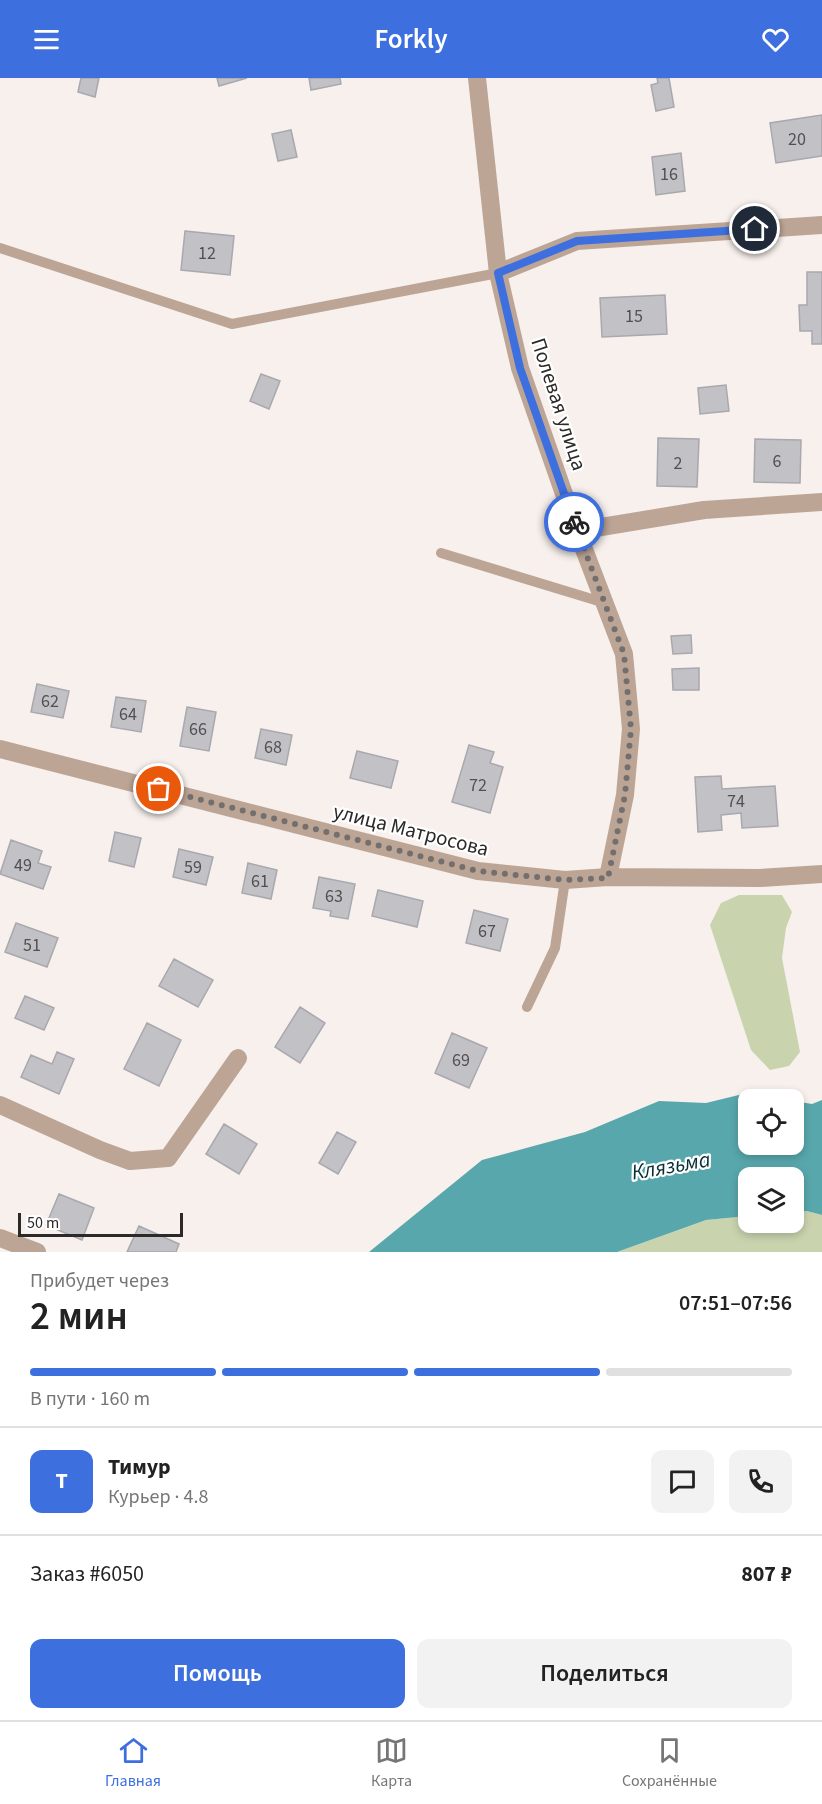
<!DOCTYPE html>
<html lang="ru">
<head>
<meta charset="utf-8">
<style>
	:root { --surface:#fff; --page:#f2f2f2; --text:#222; --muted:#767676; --line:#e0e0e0; --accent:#3d6fdf }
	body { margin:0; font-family:"Source Sans 3",sans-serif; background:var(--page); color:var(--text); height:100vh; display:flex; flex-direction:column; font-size:22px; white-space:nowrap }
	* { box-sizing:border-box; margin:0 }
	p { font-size:20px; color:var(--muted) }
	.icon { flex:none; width:33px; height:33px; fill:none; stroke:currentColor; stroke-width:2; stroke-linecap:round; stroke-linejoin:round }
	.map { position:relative; height:1174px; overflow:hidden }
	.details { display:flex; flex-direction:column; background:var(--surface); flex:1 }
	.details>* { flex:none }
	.controls { position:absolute; left:738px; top:1011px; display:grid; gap:12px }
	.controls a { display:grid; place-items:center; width:66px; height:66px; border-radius:12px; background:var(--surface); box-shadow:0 3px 9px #0003; font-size:30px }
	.scale { position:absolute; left:18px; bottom:15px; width:165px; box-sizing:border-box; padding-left:6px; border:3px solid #2c2a29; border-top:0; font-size:16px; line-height:21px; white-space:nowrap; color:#2c2a29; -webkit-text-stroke:4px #fff; paint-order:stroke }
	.pin { position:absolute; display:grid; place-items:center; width:51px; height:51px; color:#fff; margin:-26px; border:3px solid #fff; border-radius:50%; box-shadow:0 2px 6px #0007 }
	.courier { position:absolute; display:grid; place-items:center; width:60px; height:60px; margin:-30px; border:4px solid #3d6fdf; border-radius:50%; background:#fff; color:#222; box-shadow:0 2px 8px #0007 }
	.summary em { font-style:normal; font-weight:600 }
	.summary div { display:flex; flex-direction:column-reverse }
	.summary { display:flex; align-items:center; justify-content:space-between; height:102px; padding:0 30px }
	h1 { font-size:39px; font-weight:600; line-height:45px }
	.bar { display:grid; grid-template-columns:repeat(4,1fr); gap:9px 6px; align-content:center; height:72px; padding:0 30px }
	.bar i { height:8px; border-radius:4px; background:var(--line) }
	.bar .current { background:var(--accent) }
	.bar p { grid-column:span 4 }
	.line { display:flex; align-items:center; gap:15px; padding:0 30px; border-top:2px solid var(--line) }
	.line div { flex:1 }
	.round { display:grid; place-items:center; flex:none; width:63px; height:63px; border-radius:12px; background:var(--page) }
	.cta { display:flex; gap:12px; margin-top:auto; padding:12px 30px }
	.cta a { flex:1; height:69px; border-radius:12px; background:var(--accent); color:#fff; font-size:24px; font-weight:600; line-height:69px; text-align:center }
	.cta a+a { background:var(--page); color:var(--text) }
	header { display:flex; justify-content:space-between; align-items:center; height:78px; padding:0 30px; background:var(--accent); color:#fff; font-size:27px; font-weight:600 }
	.dock { display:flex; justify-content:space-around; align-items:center; height:84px; border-top:2px solid var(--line); background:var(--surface); font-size:16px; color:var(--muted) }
	.dock a { display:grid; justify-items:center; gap:3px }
	.dock .current { color:var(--accent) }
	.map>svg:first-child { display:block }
	.green { fill:#c9d4af }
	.water { fill:#58a7ac }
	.building { fill:#c2c1c6; stroke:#a9a8ae; stroke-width:1.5 }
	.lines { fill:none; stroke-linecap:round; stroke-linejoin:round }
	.lane { stroke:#bda596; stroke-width:10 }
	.street { stroke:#bda596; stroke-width:18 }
	.done { stroke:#736f6e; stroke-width:6; stroke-dasharray:0 10.8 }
	.route { stroke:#3d6fdf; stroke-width:8 }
	.labels { text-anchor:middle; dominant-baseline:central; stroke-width:4.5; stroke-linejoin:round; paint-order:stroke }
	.number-label { font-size:18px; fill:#525050 }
	.street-label { font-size:21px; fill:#2c2a29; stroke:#fff }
	.water-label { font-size:22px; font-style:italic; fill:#093134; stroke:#fff }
</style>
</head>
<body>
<header><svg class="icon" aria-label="menu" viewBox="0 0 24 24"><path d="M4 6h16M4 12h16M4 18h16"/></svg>Forkly<svg class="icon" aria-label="heart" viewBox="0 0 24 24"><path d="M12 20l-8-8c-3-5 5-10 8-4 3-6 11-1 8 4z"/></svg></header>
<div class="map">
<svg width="822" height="1174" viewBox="0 0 822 1174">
	<rect width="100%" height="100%" fill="#f7f0ed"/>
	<path class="green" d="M739 817H782L792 834 786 850 782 880 800 974 789 988 770 992 751 972 710 847 721 825Z
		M807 1133 822 1137V1174H617L706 1142 748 1138V1144H794V1134Z"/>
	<path class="water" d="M747 1015 786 1021 748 1022V1066H794V1023L812 1026 822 1022V1137L807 1133 794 1134V1100H748V1138L706 1142 617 1174H369L482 1082 585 1054 659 1023 706 1025Z"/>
	<path class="building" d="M81 0H99L95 19 78 14Z
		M217 0H247L219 8Z
		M309 0H340L341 6 311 12Z
		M657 0H669L674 29 656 33 651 7 658 5Z
		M822 37V78L776 85 770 45Z
		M291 52 297 79 278 83 272 56Z
		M681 75 685 113 656 117 652 79Z
		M185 153 234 158 230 197 181 192Z
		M807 194H822V266H812V253H800L799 227H807Z
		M665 217 667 256 602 259 600 220Z
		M261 296 280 303 269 331 250 323Z
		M726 307 729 333 700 336 698 310Z
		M658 360 699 361 697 409 657 408Z
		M755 361 801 362 800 405 754 404Z
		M691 557 692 575 673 576 671 558Z
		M699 590V612H673L672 591Z
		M37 606 69 613 63 640 31 634Z
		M116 619 146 623 141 654 111 649Z
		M187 629 216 634 209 673 180 668Z
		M261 651 292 657 286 687 255 680Z
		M469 667 494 674 490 685 503 689 490 735 452 724Z
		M357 673 398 683 391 710 350 700Z
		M721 698 722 711 775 708 778 748 742 750 741 735 721 737 722 752 698 754 695 699Z
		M115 754 141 760 134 789 109 783Z
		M11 762 42 773 38 785 51 789 43 811 0 796Z
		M179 771 213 779 206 807 173 799Z
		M248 785 277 792 271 821 242 815Z
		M319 799 355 806 348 841 330 838 331 833 313 830Z
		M378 812 423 823 417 849 372 838Z
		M474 832 508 841 500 873 466 865Z
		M16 845 58 860 47 889 5 874Z
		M174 881 213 902 198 929 159 908Z
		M25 918 54 930 44 952 15 940Z
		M300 929 325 945 300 985 275 969Z
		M147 945 181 962 159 1008 124 991Z
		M452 955 487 970 469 1010 435 995Z
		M57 974 74 981 59 1016 21 999 31 977 52 986Z
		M224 1046 257 1066 239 1096 206 1076Z
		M337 1054 356 1064 338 1096 319 1085Z
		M59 1116 94 1130 82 1162 46 1147Z
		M139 1148 179 1166 176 1174H127Z"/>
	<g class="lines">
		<path class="lane" d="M0 170 232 246 498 195
			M441 475 605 525
			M527 929 555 870 565 802"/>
		<path class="street" d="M477 0 498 195 520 290 577 453 624 576 631 651 625 717 608 799
			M498 195 577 163 822 147
			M577 453 704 432 822 424
			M0 671 478 793 565 802 608 799 760 800 822 796
			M0 1027 100 1072 130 1083 168 1080 238 980
			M0 1160 37 1174"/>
	</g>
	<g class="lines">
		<path class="done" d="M159 711 478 793 565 802 608 800 625 717 631 651 624 576 574 444"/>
		<path class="route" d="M574 444 520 290 498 195 577 163 755 151"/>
	</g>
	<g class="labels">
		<g class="number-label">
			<text x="797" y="61">20</text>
			<text x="669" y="96">16</text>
			<text x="207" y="175">12</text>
			<text x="634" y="238">15</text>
			<text x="777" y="383">6</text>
			<text x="678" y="385">2</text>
			<text x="50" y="623">62</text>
			<text x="128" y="636">64</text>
			<text x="198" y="651">66</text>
			<text x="273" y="669">68</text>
			<text x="478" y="707">72</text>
			<text x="736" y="723">74</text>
			<text x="23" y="787">49</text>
			<text x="193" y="789">59</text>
			<text x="260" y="803">61</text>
			<text x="334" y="818">63</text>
			<text x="487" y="853">67</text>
			<text x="32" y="867">51</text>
			<text x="461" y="982">69</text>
		</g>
		<g class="street-label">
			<text transform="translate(559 326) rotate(72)">Полевая улица</text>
			<text transform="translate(411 752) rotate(14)">улица Матросова</text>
		</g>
		<g class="water-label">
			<text transform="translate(671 1088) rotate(-10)">Клязьма</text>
		</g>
	</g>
</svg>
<div class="controls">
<a><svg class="icon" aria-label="locate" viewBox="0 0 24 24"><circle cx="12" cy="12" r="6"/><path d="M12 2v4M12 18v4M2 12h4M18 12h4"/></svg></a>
<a><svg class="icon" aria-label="layers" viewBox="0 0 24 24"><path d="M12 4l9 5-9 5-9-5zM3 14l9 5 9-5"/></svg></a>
</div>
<div class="scale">50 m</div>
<div class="pin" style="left:159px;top:711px;background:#ea580c"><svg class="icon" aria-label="bag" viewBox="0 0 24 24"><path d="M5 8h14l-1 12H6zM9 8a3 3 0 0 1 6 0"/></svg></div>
<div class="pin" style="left:755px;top:151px;background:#1f2937"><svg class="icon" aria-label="home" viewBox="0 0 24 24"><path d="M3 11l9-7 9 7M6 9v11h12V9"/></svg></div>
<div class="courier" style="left:574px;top:444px"><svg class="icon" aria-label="bike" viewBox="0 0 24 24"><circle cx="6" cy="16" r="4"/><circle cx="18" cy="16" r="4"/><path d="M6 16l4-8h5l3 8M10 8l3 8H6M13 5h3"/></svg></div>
</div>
<section class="details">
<div class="summary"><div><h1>2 мин</h1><p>Прибудет через</p></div><em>07:51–07:56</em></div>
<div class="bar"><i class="current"></i><i class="current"></i><i class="current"></i><i></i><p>В пути · 160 m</p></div>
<div class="line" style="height:108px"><b class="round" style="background:var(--accent);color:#fff">Т</b><div><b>Тимур</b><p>Курьер · 4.8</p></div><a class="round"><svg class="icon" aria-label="chat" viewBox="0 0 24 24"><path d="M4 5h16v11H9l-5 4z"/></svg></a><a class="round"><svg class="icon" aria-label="phone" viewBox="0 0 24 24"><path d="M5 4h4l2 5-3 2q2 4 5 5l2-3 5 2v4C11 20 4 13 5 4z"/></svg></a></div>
<div class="line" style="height:78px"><div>Заказ #6050</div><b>807 ₽</b></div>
<div class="cta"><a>Помощь</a><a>Поделиться</a></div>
</section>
<nav class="dock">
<a class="current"><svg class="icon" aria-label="home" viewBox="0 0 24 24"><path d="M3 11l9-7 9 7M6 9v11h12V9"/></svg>Главная</a>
<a><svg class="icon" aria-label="map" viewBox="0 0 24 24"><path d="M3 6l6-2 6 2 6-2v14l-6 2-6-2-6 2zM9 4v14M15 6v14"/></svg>Карта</a>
<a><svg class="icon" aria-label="saved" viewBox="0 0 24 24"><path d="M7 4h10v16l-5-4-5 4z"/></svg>Сохранённые</a>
</nav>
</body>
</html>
